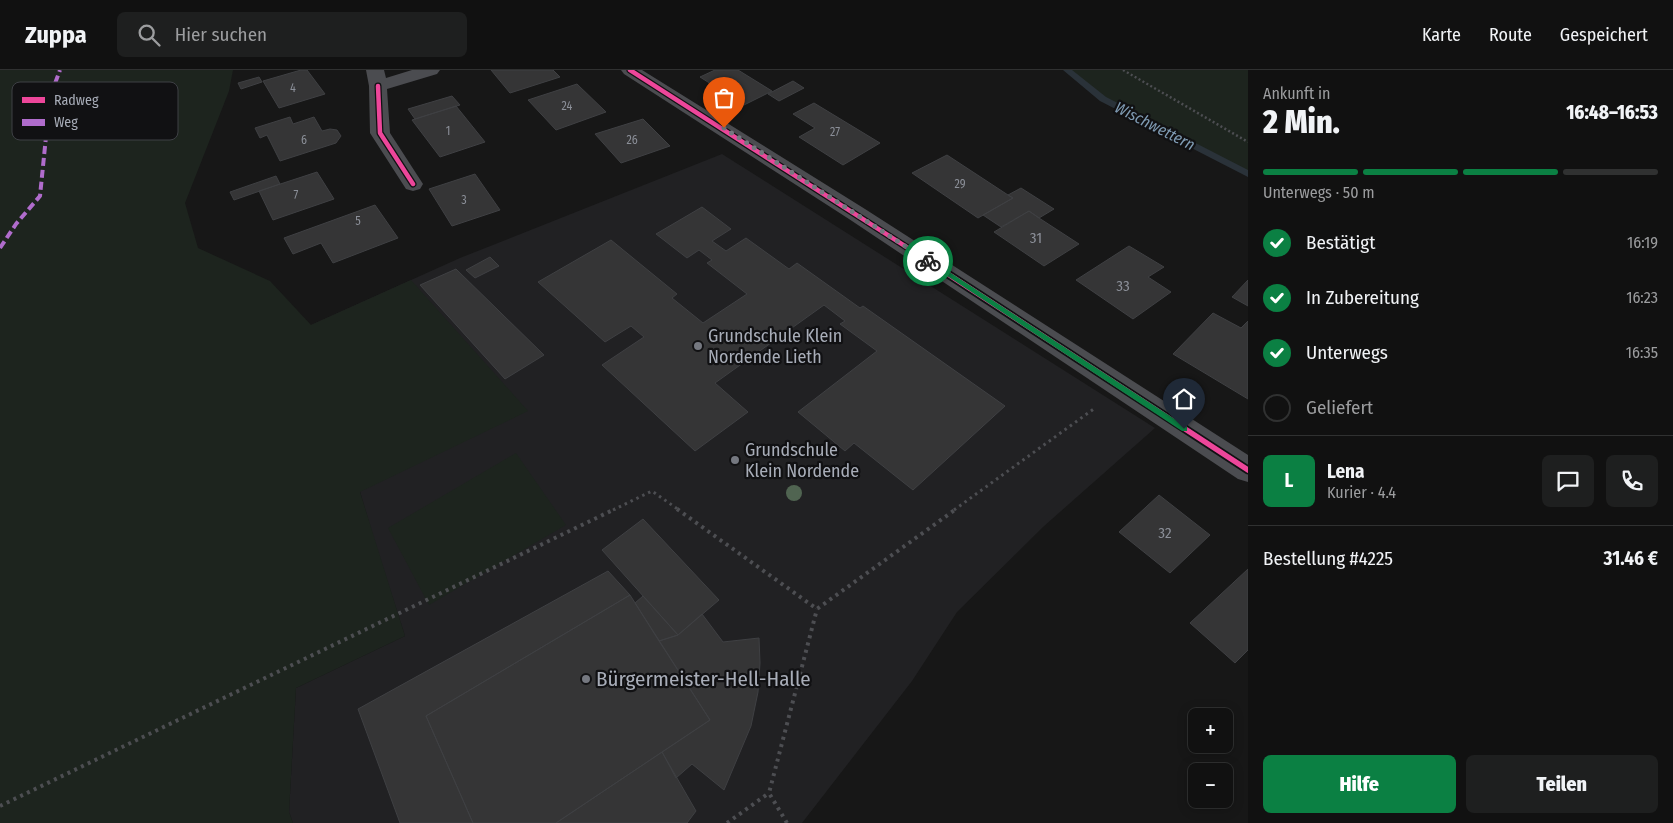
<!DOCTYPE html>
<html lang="de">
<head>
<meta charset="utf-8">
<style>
	:root { --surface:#111; --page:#1e1f1f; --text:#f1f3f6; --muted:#9c9d9f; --line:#303131; --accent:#0b8043 }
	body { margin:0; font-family:"Fira Sans Condensed",sans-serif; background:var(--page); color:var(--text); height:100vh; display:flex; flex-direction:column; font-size:19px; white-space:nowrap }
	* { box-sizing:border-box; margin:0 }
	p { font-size:16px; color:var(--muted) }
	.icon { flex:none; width:28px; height:28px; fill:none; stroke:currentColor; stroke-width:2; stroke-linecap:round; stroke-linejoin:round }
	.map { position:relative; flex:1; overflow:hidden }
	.panel { display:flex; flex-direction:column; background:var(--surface); width:425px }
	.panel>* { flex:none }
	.controls { position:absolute; left:1188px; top:638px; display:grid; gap:10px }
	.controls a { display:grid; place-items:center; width:45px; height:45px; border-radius:8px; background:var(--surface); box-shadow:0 2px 12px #0003,0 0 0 1px var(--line); font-size:25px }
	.pin { position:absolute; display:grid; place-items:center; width:42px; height:42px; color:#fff; margin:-51px -21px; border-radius:50% 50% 50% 0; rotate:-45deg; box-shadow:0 0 5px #0007 }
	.pin .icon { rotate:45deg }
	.courier { position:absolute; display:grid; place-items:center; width:50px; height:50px; margin:-25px; border:4px solid #0b8043; border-radius:50%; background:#fff; color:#222; box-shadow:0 1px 6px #0007 }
	.summary em { font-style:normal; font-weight:800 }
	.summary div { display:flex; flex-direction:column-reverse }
	.summary { display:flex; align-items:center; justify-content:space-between; height:85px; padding:0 15px }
	h1 { font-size:32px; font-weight:800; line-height:38px }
	.bar { display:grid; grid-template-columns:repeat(4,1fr); gap:8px 5px; align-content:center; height:60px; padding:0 15px }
	.bar i { height:6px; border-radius:4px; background:var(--line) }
	.bar .current { background:var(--accent) }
	.bar p { grid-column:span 4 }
	.line { display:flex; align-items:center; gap:12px; padding:0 15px; border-top:1px solid var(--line) }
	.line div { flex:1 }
	.round { display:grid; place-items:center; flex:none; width:52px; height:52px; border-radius:8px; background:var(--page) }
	ol { padding:0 15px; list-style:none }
	li { display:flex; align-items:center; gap:15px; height:55px }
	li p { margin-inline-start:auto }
	li .icon { padding:5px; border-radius:50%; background:var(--accent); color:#fff; stroke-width:4 }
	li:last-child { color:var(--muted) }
	li i { width:28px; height:28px; border:2px solid var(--line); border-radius:50% }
	.primary-button { display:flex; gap:10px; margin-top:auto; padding:10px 15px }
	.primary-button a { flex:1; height:58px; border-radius:8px; background:var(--accent); color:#fff; font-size:20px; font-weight:800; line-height:58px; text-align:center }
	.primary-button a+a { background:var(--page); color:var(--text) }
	header { display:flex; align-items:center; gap:30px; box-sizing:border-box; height:70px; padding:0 25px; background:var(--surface); border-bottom:1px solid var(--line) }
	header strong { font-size:24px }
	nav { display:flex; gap:28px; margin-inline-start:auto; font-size:18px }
	.search { width:350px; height:45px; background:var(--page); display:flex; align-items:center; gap:12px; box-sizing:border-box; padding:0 18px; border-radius:8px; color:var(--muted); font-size:19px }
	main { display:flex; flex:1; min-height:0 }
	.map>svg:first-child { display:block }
	.built { fill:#212123 }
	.green { fill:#1d241e }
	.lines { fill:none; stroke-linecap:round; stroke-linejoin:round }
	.stream { fill:#2a3239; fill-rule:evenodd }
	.building { fill:#353536; stroke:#3f4043 }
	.path-far2 { stroke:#4d4e52; stroke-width:2.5; stroke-dasharray:2 2.5; stroke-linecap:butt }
	.path-far1 { stroke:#4d4e52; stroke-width:3; stroke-dasharray:2.5 4; stroke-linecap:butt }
	.path { stroke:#4d4e52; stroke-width:4; stroke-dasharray:3 4.5; stroke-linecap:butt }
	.minor { fill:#4b4c50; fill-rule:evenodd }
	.quiet { stroke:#b06ccc; stroke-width:4; stroke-dasharray:8 4; stroke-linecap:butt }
	.cycleway-far1-casing { stroke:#111113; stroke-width:7 }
	.cycleway-casing { stroke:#111113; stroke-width:9 }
	.cycleway-far1 { stroke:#ed469a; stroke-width:4.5 }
	.cycleway { stroke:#ed469a; stroke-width:5.5 }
	.tree { fill:#506451 }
	.route { fill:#0b8043 }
	.done { stroke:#757880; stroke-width:5; stroke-dasharray:0 9 }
	.poi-dot { fill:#757880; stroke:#111113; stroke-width:2 }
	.labels { text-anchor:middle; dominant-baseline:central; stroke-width:4.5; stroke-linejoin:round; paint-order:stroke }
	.far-number-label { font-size:12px; fill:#8b8f98 }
	.number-label { font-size:15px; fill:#8b8f98 }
	.far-water-label { font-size:16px; font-style:italic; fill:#7f9bb3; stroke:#111113 }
	.poi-label { font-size:18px; fill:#a8adb8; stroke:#111113; text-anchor:start }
	.near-poi-label { font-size:21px; fill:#a8adb8; stroke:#111113; text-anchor:start }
	.key { fill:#111113; stroke:#3e4045; stroke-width:1 }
	.key-label { font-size:14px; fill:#a8adb8 }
</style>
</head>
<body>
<header>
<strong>Zuppa</strong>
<div class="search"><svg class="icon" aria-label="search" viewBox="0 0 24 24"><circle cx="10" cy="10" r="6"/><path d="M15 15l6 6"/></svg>Hier suchen</div>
<nav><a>Karte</a><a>Route</a><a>Gespeichert</a></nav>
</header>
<main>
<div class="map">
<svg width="1248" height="753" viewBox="0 0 1248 753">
	<rect width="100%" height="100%" fill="#171717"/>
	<path class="built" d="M722 84 1155 358 1043 457 957 542 912 611 802 753H293L289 742 296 618 405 566 374 469 311 255 460 188Z"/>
	<path class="green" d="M0 0H233L229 21 185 133 198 178 270 211 311 255 411 210 528 341 360 422 405 566 296 618 289 742 293 753H0Z
		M1069 0H1248V102L1101 26Z
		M516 383 566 455 429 535 388 458Z"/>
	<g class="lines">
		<path class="stream" d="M1063 0H1072L1106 27 1248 100V107L1100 31Z"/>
	</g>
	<path class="building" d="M301 0H307L325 24 279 38 263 11Z
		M491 0H553L560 7 510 23Z
		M715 0H738L772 21 744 35 700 7Z
		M259 7 262 12 241 19 238 13Z
		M793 11 804 18 779 31 768 24Z
		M577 14 606 42 556 60 528 30Z
		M452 26 460 35 415 49 408 39Z
		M814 33 880 73 843 95 799 67 815 58 793 44Z
		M456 36 485 72 440 87 412 50Z
		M290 47 293 54 314 47 322 61 330 59 337 60 341 66 336 73 280 91 267 65 260 68 255 58Z
		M643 49 670 76 621 93 595 64Z
		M947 85 1008 125 1013 128 978 148 912 103Z
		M317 102 334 129 273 150 259 121Z
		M475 104 500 140 452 156 429 119Z
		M276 106 280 114 234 130 230 122Z
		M1021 118 1054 139 1039 148 1029 141 1001 157 983 145 1013 128 1008 125Z
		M375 135 398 168 333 193 321 173 293 184 284 168Z
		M702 137 731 159 712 171 726 181 746 168 789 199 797 193 860 238 863 236 1005 336 913 420 854 373 845 381 798 342 877 281 840 254 845 251 824 235 715 313 748 342 695 381 602 295 644 267 631 256 605 272 538 212 611 170 677 224 672 228 703 253 747 224 707 193 712 190 699 180 687 188 656 164Z
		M1029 141 1039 148 1079 174 1044 196 994 162Z
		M1129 176 1164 197 1148 207 1171 222 1133 249 1076 210Z
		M490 187 499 196 475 208 466 200Z
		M456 199 544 285 505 309 420 215Z
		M1248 210V236L1232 227Z
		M1213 243 1241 258 1248 251V329L1173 284Z
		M1159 425 1210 465 1170 503 1119 462Z
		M643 449 719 530 678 565 602 480Z
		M1248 499V580L1235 593 1190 553Z
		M608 501 630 525 426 646 473 753H400L358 639Z
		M630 525 710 650 556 753H473L426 646Z
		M643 526 678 565 659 571 635 533Z
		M702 544 723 572 759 568 760 593 758 622 751 656 724 720 692 694 676 708 662 682 710 650 659 571 678 565Z
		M662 682 696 741 687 753H556Z"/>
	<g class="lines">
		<path class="path-far2" d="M1123 0 1248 72"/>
		<path class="path-far1" d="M613 440 652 421 679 440
			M954 440 1095 338"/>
		<path class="path" d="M677 439 817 539 956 439
			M0 736 615 439
			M727 753 769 723
			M787 753 769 723 817 539"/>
		<path class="minor" d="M366 0H384L386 8 412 0H440L437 4 387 19 390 63 423 114 420 119 413 121 406 119 370 63 369 16Z
			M621 0H642L865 139 1248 385V412L1238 409 849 149 624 4Z"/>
		<path class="quiet" d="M0 178 16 154 40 126 50 27 60 0"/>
		<g class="cycleway-far1-casing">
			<path id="cycleway-far1" d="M630 0 933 194
				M378 16 380 63 413 114"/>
		</g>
		<g class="cycleway-casing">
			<path id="cycleway" d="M931 193 1248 400"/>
		</g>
		<use href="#cycleway-far1" class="cycleway-far1"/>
		<use href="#cycleway" class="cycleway"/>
	</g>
	<circle class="tree" cx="794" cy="423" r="8"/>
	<path class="route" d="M928 188 1187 357V361H1182L926 192V189Z"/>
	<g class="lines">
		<path class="done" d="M724 58 928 191"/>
	</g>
	<g class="poi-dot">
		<circle cx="698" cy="276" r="5"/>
		<circle cx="735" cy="390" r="5"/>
		<circle cx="586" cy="609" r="5"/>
	</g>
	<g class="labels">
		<g class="far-number-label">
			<text x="293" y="18">4</text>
			<text x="567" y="36">24</text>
			<text x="448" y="61">1</text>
			<text x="835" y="62">27</text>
			<text x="304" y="70">6</text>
			<text x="632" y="70">26</text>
			<text x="960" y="114">29</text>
			<text x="296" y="125">7</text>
			<text x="464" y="130">3</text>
			<text x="358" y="151">5</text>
		</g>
		<g class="number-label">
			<text x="1036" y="168">31</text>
			<text x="1123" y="216">33</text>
			<text x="1165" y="463">32</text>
		</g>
		<g class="far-water-label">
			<text transform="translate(1155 56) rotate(27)">Wischwettern</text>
		</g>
		<g class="poi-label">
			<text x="708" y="266">Grundschule Klein<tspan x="708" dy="21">Nordende Lieth</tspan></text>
			<text x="745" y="380">Grundschule<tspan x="745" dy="21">Klein Nordende</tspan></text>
		</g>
		<g class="near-poi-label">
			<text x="596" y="609">Bürgermeister-Hell-Halle</text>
		</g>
	</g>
	<rect x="12" y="12" width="166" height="58" rx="8" class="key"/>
	<rect x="22" y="27" width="23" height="6" fill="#ed469a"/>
	<rect x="22" y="49" width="23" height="7" fill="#b06ccc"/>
	<g class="key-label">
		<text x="54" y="35">Radweg</text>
		<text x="54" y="57">Weg</text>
	</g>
</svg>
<div class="controls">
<a>+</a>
<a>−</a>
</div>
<div class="pin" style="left:724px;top:58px;background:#ea580c"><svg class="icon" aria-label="bag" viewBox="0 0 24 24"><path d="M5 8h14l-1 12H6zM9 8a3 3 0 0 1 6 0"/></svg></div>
<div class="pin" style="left:1184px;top:359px;background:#1f2937"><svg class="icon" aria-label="home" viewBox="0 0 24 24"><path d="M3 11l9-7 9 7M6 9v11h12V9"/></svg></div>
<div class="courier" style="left:928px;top:191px"><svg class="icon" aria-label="bike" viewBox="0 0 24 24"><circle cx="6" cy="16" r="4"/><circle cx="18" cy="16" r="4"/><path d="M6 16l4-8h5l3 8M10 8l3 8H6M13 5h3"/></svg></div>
</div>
<section class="panel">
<div class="summary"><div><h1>2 Min.</h1><p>Ankunft in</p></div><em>16:48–16:53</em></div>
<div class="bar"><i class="current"></i><i class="current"></i><i class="current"></i><i></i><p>Unterwegs · 50 m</p></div>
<ol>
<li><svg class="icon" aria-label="check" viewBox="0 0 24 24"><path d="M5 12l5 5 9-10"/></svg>Bestätigt<p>16:19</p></li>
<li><svg class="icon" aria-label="check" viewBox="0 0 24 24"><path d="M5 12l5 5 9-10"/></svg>In Zubereitung<p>16:23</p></li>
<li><svg class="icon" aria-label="check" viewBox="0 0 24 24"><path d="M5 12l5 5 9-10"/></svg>Unterwegs<p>16:35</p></li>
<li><i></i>Geliefert</li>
</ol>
<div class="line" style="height:90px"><b class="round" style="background:var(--accent);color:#fff">L</b><div><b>Lena</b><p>Kurier · 4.4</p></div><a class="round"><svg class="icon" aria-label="chat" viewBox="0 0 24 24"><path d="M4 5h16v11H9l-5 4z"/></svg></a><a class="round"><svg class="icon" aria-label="phone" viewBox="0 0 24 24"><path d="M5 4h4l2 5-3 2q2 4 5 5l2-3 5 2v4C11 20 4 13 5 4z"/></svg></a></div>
<div class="line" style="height:65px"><div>Bestellung #4225</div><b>31.46 €</b></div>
<div class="primary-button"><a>Hilfe</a><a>Teilen</a></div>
</section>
</main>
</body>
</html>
